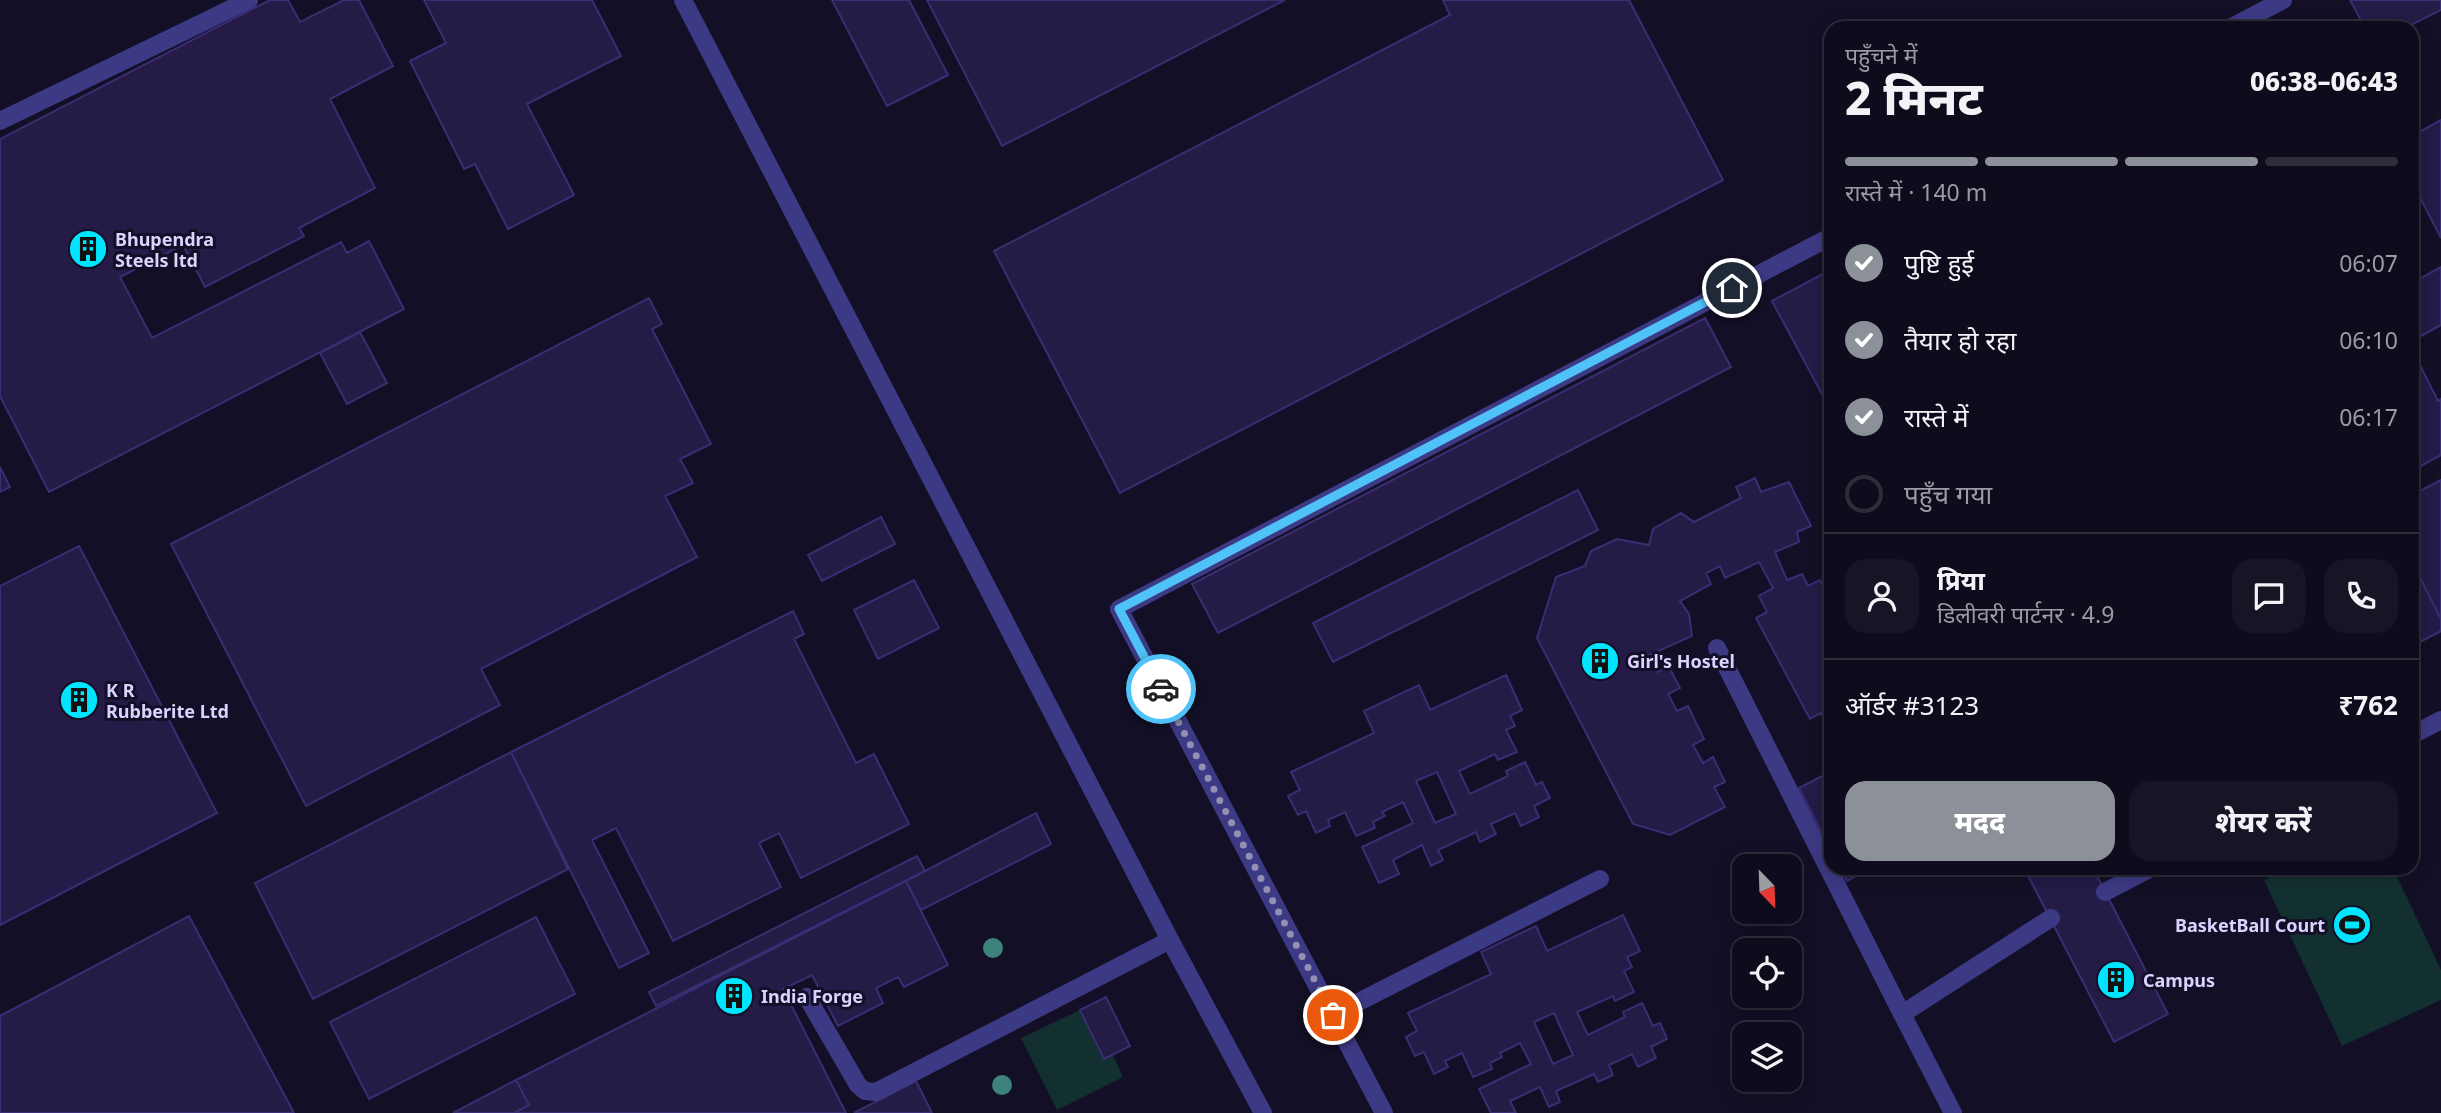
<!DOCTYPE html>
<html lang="hi">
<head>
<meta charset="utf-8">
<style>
	:root { --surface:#0e0b1c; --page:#171425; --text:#f1f3f6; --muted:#9b9ba3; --line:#2e2b3b; --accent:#8c9099 }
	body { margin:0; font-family:"Noto Sans","Noto Sans Devanagari",sans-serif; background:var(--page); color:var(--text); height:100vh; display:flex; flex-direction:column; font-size:26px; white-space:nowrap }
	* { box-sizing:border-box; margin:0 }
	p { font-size:23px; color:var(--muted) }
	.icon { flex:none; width:38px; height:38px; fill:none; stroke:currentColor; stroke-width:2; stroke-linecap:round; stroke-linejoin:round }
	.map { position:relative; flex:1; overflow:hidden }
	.drawer { position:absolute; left:1824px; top:21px; width:595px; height:854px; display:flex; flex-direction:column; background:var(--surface); border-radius:21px; box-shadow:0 4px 18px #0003,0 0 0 2px var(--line) }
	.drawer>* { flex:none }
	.needle { width:46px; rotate:157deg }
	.fabs { position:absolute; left:1732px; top:854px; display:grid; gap:14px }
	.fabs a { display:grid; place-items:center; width:70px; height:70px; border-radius:14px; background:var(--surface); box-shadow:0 4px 18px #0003,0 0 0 2px var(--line); font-size:35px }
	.pin { position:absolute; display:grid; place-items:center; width:60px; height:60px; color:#fff; margin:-30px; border:4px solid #fff; border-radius:50%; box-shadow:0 2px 7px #0007 }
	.courier { position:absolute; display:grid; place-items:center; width:70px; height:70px; margin:-35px; border:5px solid #4fc3f7; border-radius:50%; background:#fff; color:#222; box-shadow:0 2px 9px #0007 }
	.head em { font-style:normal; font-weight:800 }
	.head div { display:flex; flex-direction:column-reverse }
	.head { display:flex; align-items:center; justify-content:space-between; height:119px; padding:0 21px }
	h1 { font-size:46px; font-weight:800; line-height:52px }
	.bar { display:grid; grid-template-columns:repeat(4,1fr); gap:10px 7px; align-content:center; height:84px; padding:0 21px }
	.bar i { height:9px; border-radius:5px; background:var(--line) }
	.bar .active { background:var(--accent) }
	.bar p { grid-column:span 4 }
	.line { display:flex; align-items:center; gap:18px; padding:0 21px; border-top:2px solid var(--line) }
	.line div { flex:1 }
	.round { display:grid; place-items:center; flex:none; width:74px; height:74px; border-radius:21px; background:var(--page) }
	ol { padding:0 21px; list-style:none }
	li { display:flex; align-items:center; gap:21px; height:77px }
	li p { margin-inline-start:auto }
	li .icon { padding:7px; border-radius:50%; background:var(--accent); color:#fff; stroke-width:4 }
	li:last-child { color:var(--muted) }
	li i { width:38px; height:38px; border:4px solid var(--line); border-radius:50% }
	.button { display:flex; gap:14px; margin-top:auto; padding:14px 21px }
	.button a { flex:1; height:80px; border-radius:21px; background:var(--accent); color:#fff; font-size:28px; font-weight:800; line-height:80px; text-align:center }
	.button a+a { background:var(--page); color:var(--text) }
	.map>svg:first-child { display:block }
	.green { fill:#12302f }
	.building { fill:#241b47; stroke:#3b2d73; stroke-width:2; fill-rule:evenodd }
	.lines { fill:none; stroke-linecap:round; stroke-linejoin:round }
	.service { stroke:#3d3a85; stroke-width:18 }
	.tree { fill:#3d827b }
	.done { stroke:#948fb3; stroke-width:7; stroke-dasharray:0 12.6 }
	.route { stroke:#4fc3f7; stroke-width:9 }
	.labels { text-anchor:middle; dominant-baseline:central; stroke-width:6; stroke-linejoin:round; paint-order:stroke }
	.poi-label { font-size:18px; font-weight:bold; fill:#d9d4ff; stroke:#130f26; text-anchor:start }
</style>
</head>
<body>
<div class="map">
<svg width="2441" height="1113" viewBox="0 0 2441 1113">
	<rect width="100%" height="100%" fill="#130f26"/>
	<path class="green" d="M2290 868H2393L2441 970V1000L2342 1046 2264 880Z
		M1080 1010 1104 1059 1113 1055 1123 1077 1057 1110 1021 1038Z"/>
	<path class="building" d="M270 0H288L300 22 344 0H359L393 66 330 99 375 188 299 228 304 236 205 287 183 245 120 277 152 338 341 242 347 253 369 241 404 309 49 492 0 396V139Z
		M424 0H592L621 56 527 104 574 195 508 229 475 164 464 169 410 61 446 43Z
		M832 0H909L948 75 887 106Z
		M927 0H1285L1002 146Z
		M1443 0H1629L1723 180 1120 493 994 251 1450 15Z
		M2350 0H2441V10L2405 28H2365Z
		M2441 120V238L2412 182V136Z
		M2441 267V325L2412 341V283Z
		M1830 270V392L1823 396 1772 301Z
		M649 298 662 324 652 329 711 444 680 459 693 483 665 496 697 557 481 669 500 705 306 806 171 544Z
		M1705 318 1731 367 1218 633 1192 584Z
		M360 332 387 383 347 404 320 353Z
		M2412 349 2438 401 2441 399V455L2417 468 2412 456Z
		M0 467 10 487 0 492Z
		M1755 478 1761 492 1789 482 1811 526 1797 532 1799 542 1775 552 1787 580 1802 574 1808 586 1820 580 1830 601V610L1823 615 1830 630V732L1821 713 1810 719 1756 618 1767 612 1759 596 1773 588 1759 562 1725 578 1720 566 1706 573 1711 584 1680 601 1689 614 1692 636 1649 655 1657 672 1669 667 1680 688 1668 694 1677 711 1688 706 1704 739 1693 745 1703 763 1713 757 1725 782 1714 787 1725 807 1670 835 1633 824 1537 638 1556 577 1585 566 1591 551 1617 539 1649 545 1653 529 1681 513 1694 522 1741 498 1736 487Z
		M2441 480V619L2412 562V495Z
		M1578 490 1598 530 1333 662 1313 623Z
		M881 517 895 544 822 581 808 555Z
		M79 546 217 813 0 925V586Z
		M2412 562 2441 619V631L2412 646Z
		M914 580 939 628 878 659 854 610Z
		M793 611 804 634 794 639 856 763 874 754 909 824 801 878 779 833 759 843 781 887 673 941 616 828 592 840 649 953 619 968 511 752Z
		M1506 675 1522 710 1510 716 1515 726 1506 730 1517 752 1498 760 1495 754 1459 771 1470 794 1508 776 1506 771 1525 762 1536 785 1542 782 1550 798 1534 806 1539 817 1521 826 1515 813 1491 824 1496 834 1480 842 1476 832 1438 850 1443 860 1431 866 1422 845 1393 860 1399 874 1379 883 1362 847 1413 823 1403 802 1382 812 1385 816 1373 822 1375 828 1356 836 1345 812 1328 820 1330 826 1316 833 1306 811 1298 815 1288 796 1300 790 1291 772 1374 733 1364 711 1419 685 1430 710ZM1437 772 1456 814 1435 823 1416 781Z
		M511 752 568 869 313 999 255 883Z
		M1830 772V849L1799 788Z
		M1036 813 1051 844 921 910 906 881Z
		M917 856 925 871 656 1006 649 992Z
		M1840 868H1871L1847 881Z
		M2024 868H2093L2168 1014 2114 1042Z
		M906 881 948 965 904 987 898 977 876 988 883 1003 838 1026 812 975 783 989 846 1113H514L529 1105 516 1080Z
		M1623 915 1640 951 1627 957 1632 967 1624 971 1634 992 1615 1001 1613 996 1577 1012 1588 1035 1625 1017 1623 1012 1642 1003 1653 1026 1660 1023 1667 1039 1651 1047 1656 1058 1638 1067 1632 1054 1609 1065 1613 1075 1598 1082 1594 1074 1556 1091 1560 1102 1549 1107 1540 1087 1510 1101 1516 1113H1491L1479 1089 1531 1064 1520 1043 1500 1053 1502 1057 1490 1063 1492 1069 1473 1077 1462 1053 1445 1061 1448 1067 1434 1074 1424 1052 1415 1056 1406 1037 1417 1031 1408 1013 1491 974 1481 952 1536 926 1547 951ZM1554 1013 1573 1055 1553 1064 1534 1022Z
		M189 916 294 1113H0V1016Z
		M536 917 575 994 369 1099 330 1022Z
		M1106 997 1130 1046 1104 1059 1080 1010Z
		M516 1080 529 1105 514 1113H453Z
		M916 1081 932 1113H854Z"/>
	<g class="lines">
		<path class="service" d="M683 0 1170 940 1263 1113
			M2230 28 2283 0
			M0 121 249 0
			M1717 648 1902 1014
			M2412 735 2441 720
			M2105 892 2151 868
			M807 997 858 1085 865 1091 876 1092 1170 940
			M1333 1015 1600 879
			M1384 1113 1119 609 1830 237
			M1953 1113 1902 1014 2051 918"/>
	</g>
	<g class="tree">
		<circle cx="993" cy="948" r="10"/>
		<circle cx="1002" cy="1085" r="10"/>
	</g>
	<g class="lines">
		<path class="done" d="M1161 689 1333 1015"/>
		<path class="route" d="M1161 689 1119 609 1732 288"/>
	</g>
	<defs>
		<g id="building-disc" transform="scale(2.0125)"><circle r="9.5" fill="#00e5ff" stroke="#130f26"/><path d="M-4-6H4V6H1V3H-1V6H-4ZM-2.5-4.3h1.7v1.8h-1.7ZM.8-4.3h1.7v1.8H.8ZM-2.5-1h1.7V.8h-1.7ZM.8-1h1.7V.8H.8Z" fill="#111"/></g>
		<g id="stadium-disc" transform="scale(2.0125)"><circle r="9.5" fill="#00e5ff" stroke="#130f26"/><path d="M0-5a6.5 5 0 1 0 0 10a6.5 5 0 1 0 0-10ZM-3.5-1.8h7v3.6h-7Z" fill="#111"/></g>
	</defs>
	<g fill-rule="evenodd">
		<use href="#building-disc" x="88" y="249"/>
		<use href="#building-disc" x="1600" y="661"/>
		<use href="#building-disc" x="79" y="700"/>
		<use href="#stadium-disc" x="2352" y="925"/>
		<use href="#building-disc" x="2116" y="980"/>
		<use href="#building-disc" x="734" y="996"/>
	</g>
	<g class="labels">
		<g class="poi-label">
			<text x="115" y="239">Bhupendra<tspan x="115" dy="21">Steels ltd</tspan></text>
			<text x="1627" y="661">Girl's Hostel</text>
			<text x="106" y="690">K R<tspan x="106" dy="21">Rubberite Ltd</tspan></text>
			<text x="2325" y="925" text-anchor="end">BasketBall Court</text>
			<text x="2143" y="980">Campus</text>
			<text x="761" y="996">India Forge</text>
		</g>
	</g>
</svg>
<div class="fabs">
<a><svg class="needle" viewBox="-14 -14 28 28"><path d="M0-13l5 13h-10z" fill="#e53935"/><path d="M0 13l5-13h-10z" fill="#9b9ba3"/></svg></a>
<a><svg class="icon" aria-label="locate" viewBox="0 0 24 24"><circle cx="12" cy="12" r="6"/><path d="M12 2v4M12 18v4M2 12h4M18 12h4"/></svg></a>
<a><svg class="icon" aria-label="layers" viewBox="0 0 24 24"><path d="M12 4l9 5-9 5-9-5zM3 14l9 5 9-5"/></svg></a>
</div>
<div class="pin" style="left:1333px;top:1015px;background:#ea580c"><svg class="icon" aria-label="bag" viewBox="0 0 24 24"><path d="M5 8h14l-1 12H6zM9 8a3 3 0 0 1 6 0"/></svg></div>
<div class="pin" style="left:1732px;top:288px;background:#1f2937"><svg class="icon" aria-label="home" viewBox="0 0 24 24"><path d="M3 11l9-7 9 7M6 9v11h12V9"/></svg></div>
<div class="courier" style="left:1161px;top:689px"><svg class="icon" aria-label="car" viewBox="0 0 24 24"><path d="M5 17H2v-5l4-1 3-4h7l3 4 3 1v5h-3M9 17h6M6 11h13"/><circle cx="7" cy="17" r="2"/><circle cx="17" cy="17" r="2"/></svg></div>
<section class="drawer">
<div class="head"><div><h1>2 मिनट</h1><p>पहुँचने में</p></div><em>06:38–06:43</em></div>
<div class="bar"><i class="active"></i><i class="active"></i><i class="active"></i><i></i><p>रास्ते में · 140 m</p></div>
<ol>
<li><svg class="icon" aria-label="check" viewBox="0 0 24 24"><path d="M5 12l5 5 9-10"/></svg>पुष्टि हुई<p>06:07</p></li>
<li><svg class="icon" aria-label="check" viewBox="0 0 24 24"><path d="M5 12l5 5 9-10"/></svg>तैयार हो रहा<p>06:10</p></li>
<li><svg class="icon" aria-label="check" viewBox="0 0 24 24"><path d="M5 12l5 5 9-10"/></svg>रास्ते में<p>06:17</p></li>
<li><i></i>पहुँच गया</li>
</ol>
<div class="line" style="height:126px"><a class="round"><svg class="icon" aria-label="person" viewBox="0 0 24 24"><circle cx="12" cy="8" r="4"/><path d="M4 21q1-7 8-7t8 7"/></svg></a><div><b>प्रिया</b><p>डिलीवरी पार्टनर · 4.9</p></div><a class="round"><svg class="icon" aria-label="chat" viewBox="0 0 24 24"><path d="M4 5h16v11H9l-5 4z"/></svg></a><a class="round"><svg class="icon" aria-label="phone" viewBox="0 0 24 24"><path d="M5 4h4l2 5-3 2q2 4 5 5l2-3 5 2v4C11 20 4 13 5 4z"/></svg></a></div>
<div class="line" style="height:91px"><div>ऑर्डर #3123</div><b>₹762</b></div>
<div class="button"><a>मदद</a><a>शेयर करें</a></div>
</section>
</div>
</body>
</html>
